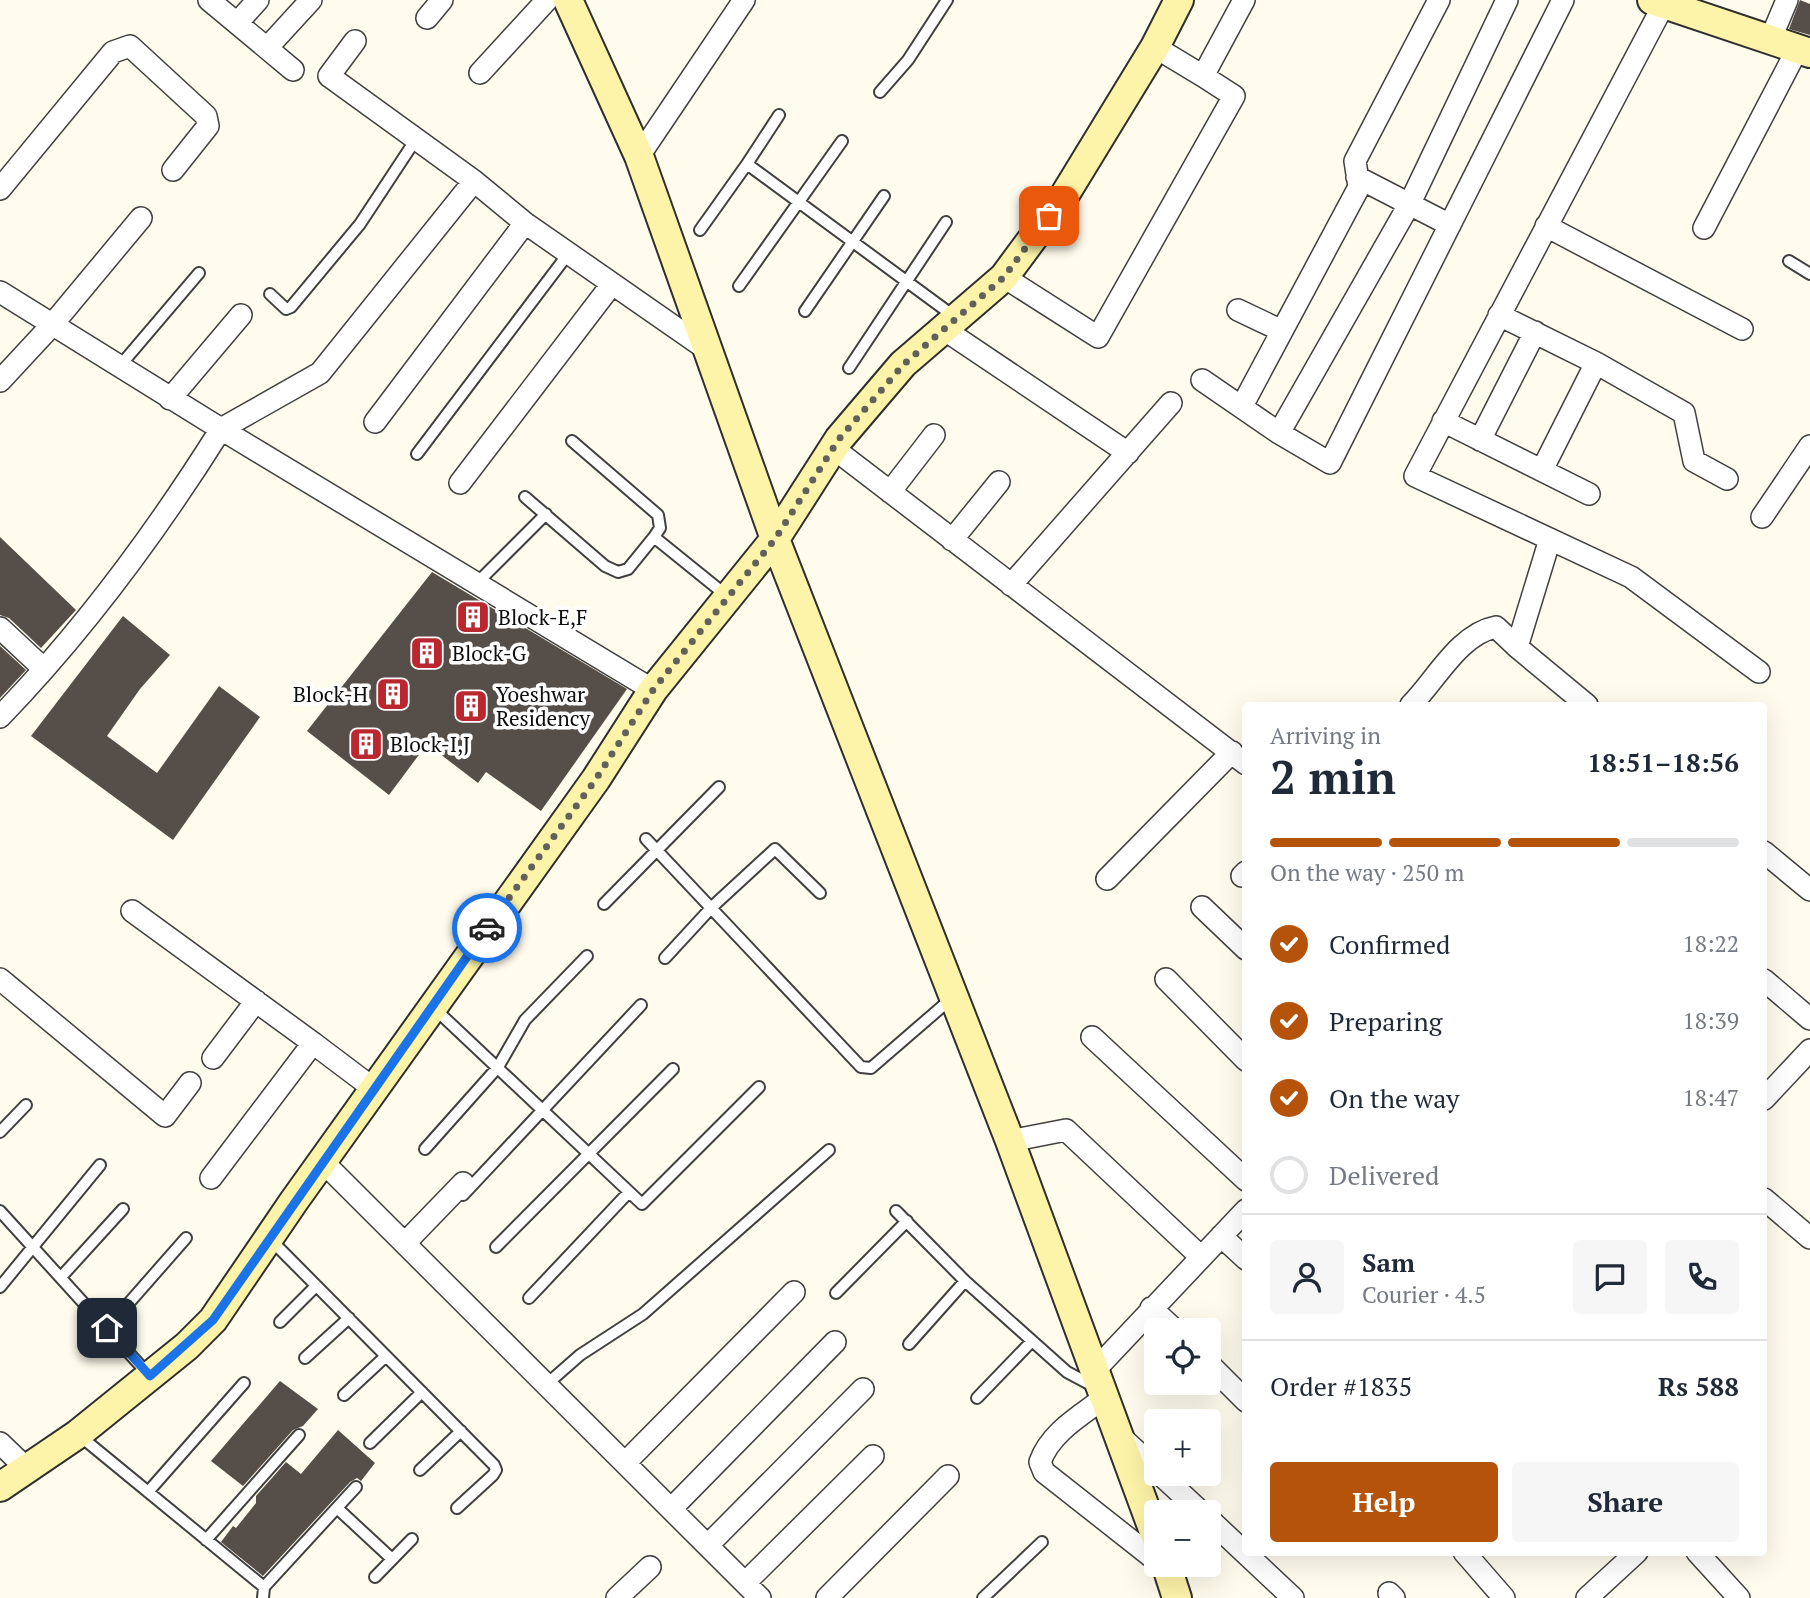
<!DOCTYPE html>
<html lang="en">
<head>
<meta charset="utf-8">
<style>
	:root { --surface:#fff; --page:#f6f6f7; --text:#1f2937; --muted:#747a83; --line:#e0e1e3; --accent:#b45309 }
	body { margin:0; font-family:"PT Serif",serif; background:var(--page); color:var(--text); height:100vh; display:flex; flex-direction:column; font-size:26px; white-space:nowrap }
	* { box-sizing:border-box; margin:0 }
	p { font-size:23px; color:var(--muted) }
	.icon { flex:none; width:38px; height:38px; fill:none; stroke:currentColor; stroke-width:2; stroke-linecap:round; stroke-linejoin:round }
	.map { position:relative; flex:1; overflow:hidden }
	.details { position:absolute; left:1242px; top:702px; width:525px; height:854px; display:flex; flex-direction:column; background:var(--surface); border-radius:7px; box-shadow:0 7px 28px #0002 }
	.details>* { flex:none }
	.controls { position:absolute; left:1144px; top:1318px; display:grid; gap:14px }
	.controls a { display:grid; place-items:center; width:77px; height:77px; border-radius:7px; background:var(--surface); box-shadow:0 7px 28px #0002; font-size:35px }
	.pin { position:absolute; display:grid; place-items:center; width:60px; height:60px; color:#fff; margin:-30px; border-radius:14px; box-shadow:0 4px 10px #0006 }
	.courier { position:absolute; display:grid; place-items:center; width:70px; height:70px; margin:-35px; border:5px solid #1a73e8; border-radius:50%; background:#fff; color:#222; box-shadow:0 2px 9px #0007 }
	.headline em { font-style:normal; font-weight:700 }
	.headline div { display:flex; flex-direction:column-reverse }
	.headline { display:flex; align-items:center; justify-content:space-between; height:119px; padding:0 28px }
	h1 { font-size:46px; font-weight:700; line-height:52px }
	.bar { display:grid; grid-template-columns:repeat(4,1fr); gap:10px 7px; align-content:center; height:84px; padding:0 28px }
	.bar i { height:9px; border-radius:5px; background:var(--line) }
	.bar .current { background:var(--accent) }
	.bar p { grid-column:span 4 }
	.line { display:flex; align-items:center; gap:18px; padding:0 28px; border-top:2px solid var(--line) }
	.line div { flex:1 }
	.round { display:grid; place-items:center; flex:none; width:74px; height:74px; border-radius:7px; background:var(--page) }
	ol { padding:0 28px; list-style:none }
	li { display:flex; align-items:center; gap:21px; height:77px }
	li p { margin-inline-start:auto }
	li .icon { padding:7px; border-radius:50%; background:var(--accent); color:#fff; stroke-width:4 }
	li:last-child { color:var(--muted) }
	li i { width:38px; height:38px; border:4px solid var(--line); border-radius:50% }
	.button { display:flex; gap:14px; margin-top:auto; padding:14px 28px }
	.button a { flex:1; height:80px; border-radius:7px; background:var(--accent); color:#fff; font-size:28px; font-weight:700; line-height:80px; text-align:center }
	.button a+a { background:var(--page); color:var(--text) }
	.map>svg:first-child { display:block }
	.building { fill:#554e49 }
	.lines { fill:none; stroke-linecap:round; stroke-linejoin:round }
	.lane-casing { stroke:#404040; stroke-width:14 }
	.street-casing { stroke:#404040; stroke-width:24 }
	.secondary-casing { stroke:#2f2f2f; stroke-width:32 }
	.lane { stroke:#fff; stroke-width:10 }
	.street { stroke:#fff; stroke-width:21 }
	.secondary { stroke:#fef4a9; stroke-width:28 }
	.done { stroke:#62605b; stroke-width:7; stroke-dasharray:0 12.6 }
	.route { stroke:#1a73e8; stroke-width:9 }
	.labels { text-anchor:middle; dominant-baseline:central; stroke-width:7; stroke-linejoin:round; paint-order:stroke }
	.poi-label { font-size:21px; fill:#0d0d0d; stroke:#fff; text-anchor:start }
</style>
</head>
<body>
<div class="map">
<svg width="1810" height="1598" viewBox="0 0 1810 1598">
	<rect width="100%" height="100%" fill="#fffbed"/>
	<path class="building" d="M1800 0 1810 4V35L1789 29Z
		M0 537 76 610 41 648 9 618 0 615Z
		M432 572 627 689 541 811 486 772 478 783 427 744 389 795 307 731Z
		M123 616 170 655 140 689 107 736 157 773 219 686 260 717 173 840 31 736Z
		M0 646 26 670 0 698Z
		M280 1381 318 1409 303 1426 293 1430 243 1486 211 1461Z
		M338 1430 375 1463 361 1481 357 1478 350 1482 263 1576 221 1542 233 1526 236 1528 256 1503V1496L286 1462 301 1474Z"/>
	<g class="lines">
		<g class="lane-casing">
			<path id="lane" d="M880 92 908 60 947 0
				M747 164 779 115
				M700 230 747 164 955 317
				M1789 261 1810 274
				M739 286 842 141
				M270 294 286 309 291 307 360 224 416 139
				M805 311 884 196
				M119 367 199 273
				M849 368 946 222
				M572 441 658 515 660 528 654 537
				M417 454 568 254
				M525 497 605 566 618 572 628 569 654 537 727 596
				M476 584 546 514
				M646 839 861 1067 871 1068 952 998
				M604 904 719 787
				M665 958 712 907 775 849 820 893
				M434 1008 642 1204 759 1087
				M0 1132 26 1105
				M425 1149 498 1067 525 1020 587 956
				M463 1195 641 1005
				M0 1211 148 1374
				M896 1211 965 1281 1067 1372 1095 1387
				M270 1239 494 1465 496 1470 493 1475 457 1508
				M496 1247 673 1069
				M62 1276 123 1209
				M0 1287 100 1165
				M836 1293 907 1221
				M529 1298 629 1192
				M280 1322 316 1286
				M107 1328 186 1238
				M909 1344 965 1281
				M305 1358 349 1318
				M547 1384 580 1355 643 1314 829 1150
				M344 1395 386 1356
				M977 1398 1032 1341
				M80 1436 264 1587 263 1598
				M370 1443 422 1392
				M420 1470 461 1431
				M148 1492 244 1383
				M337 1508 392 1559
				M206 1540 299 1435
				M375 1577 412 1539
				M264 1587 356 1487
				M983 1598 1042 1542"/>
		</g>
		<g class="street-casing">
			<path id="street" d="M209 0 293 70
				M1507 0 1410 203 1279 433 1330 463 1563 0
				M1664 4 1415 476 1631 577 1759 672
				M427 18 442 0
				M237 23 258 0
				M1771 38 1787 0
				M355 41 329 76 474 181
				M1155 47 1203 76 1244 0
				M267 48 311 0
				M480 73 547 0
				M639 156 744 0
				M1357 177 1450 225
				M0 189 113 52 130 46 206 116 208 126 173 170
				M1546 226 1742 329
				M1704 228 1798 48
				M1004 277 1098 337 1234 96 1203 76
				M0 292 221 429C157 531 84 630 0 717
				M1238 310 1282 331
				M1499 315 1596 363 1684 413 1694 461 1727 479
				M942 328 1128 453
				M1202 380 1279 433
				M0 381 52 325 141 218
				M170 399 241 315
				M1242 406 1359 187 1355 161 1439 0
				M1443 421 1589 494
				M375 422 525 223
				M1480 440 1535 332
				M833 448 1246 764
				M1542 470 1596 363
				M460 483 612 284
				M890 492 934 435
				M1762 517 1810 446
				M952 540 999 482
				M1011 585 1171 403
				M0 628 44 669
				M1517 647 1587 705
				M653 690 221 429 320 373 474 181 525 223 709 351
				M1411 705C1436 680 1459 634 1496 627L1517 647 1550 539
				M1764 852 1810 890
				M1242 876 1246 872
				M1107 879 1232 752
				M1202 907 1246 949
				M132 911 313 1043
				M0 979 165 1116 190 1083
				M1166 979 1246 1060
				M1764 980 1810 1019
				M1092 1037 1246 1180
				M213 1058 256 1001
				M1764 1099 1810 1050
				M1010 1141 1066 1130 1201 1257
				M322 1161 760 1598
				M211 1178 313 1043 374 1089
				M1764 1199 1810 1238
				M1221 1236 1246 1259
				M405 1243 463 1183
				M1151 1308 1175 1330
				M1209 1364 1246 1401
				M1094 1371 1246 1210
				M1104 1398C1080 1416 1050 1433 1040 1462L1044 1472 1157 1561
				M1121 1437 1157 1470
				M0 1443 27 1469
				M625 1463 794 1292
				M1160 1474 1201 1512
				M671 1509 835 1342
				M1209 1519 1293 1598
				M709 1544 863 1389
				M1464 1552 1504 1598
				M1697 1552 1739 1598
				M746 1582 873 1456
				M1389 1593 1394 1598
				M617 1598 650 1567
				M827 1598 948 1476
				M1587 1598 1637 1552"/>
		</g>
		<g class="secondary-casing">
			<path id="secondary" d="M568 0 639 156 775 539 1010 1141 1157 1540
				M1652 0 1810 53
				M0 1487 78 1434 187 1346 213 1320 294 1201 596 779 653 690 775 539 839 439 903 364 1004 277 1064 196 1155 47 1179 0
				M1166 1564 1177 1598"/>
		</g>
		<use href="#lane" class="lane"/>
		<use href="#street" class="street"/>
		<use href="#secondary" class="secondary"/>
	</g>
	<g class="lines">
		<path class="done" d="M487 928 596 779 653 690 775 539 839 439 904 364 1004 277 1049 216"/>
		<path class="route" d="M107 1328 150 1376 213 1320 487 928"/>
	</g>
	<defs>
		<g id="building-square" transform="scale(1.75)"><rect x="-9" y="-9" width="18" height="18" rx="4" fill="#ba272f" stroke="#fff"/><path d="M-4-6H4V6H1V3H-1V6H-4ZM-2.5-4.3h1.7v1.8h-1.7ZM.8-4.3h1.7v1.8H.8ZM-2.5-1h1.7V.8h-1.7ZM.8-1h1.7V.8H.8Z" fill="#fff"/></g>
	</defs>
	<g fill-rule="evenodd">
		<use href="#building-square" x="473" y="617"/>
		<use href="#building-square" x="427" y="653"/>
		<use href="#building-square" x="393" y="694"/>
		<use href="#building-square" x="471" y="706"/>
		<use href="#building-square" x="366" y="744"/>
	</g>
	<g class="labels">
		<g class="poi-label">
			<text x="498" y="617">Block-E,F</text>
			<text x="452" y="653">Block-G</text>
			<text x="368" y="694" text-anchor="end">Block-H</text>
			<text x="496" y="694">Yoeshwar<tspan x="496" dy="24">Residency</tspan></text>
			<text x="390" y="744">Block-I,J</text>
		</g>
	</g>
</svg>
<div class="controls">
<a><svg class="icon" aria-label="locate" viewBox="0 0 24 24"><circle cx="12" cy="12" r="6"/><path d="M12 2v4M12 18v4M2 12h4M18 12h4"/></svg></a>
<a>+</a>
<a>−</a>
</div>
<div class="pin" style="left:1049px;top:216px;background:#ea580c"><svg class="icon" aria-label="bag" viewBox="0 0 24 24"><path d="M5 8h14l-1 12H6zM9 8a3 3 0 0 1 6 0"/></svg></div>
<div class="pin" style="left:107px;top:1328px;background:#1f2937"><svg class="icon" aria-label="home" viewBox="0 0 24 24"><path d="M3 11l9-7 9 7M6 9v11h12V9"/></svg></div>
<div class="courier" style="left:487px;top:928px"><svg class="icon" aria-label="car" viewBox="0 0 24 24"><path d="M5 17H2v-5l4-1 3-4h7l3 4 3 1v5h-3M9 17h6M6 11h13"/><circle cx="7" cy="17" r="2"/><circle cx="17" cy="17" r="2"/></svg></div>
<section class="details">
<div class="headline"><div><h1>2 min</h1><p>Arriving in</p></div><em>18:51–18:56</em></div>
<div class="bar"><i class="current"></i><i class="current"></i><i class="current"></i><i></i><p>On the way · 250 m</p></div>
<ol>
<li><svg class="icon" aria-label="check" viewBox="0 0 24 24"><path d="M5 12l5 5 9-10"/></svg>Confirmed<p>18:22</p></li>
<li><svg class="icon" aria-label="check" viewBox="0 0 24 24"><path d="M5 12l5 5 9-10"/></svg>Preparing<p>18:39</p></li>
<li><svg class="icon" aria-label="check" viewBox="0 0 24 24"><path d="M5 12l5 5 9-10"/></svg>On the way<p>18:47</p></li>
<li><i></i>Delivered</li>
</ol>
<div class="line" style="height:126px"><a class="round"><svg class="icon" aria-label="person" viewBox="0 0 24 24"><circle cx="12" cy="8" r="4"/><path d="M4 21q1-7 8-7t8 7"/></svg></a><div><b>Sam</b><p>Courier · 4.5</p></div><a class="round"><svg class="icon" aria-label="chat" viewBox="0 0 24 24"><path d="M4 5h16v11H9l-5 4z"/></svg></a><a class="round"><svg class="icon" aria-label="phone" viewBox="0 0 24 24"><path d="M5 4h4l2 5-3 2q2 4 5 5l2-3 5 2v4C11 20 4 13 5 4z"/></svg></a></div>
<div class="line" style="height:91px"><div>Order #1835</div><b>Rs 588</b></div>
<div class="button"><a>Help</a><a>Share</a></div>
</section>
</div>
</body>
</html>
